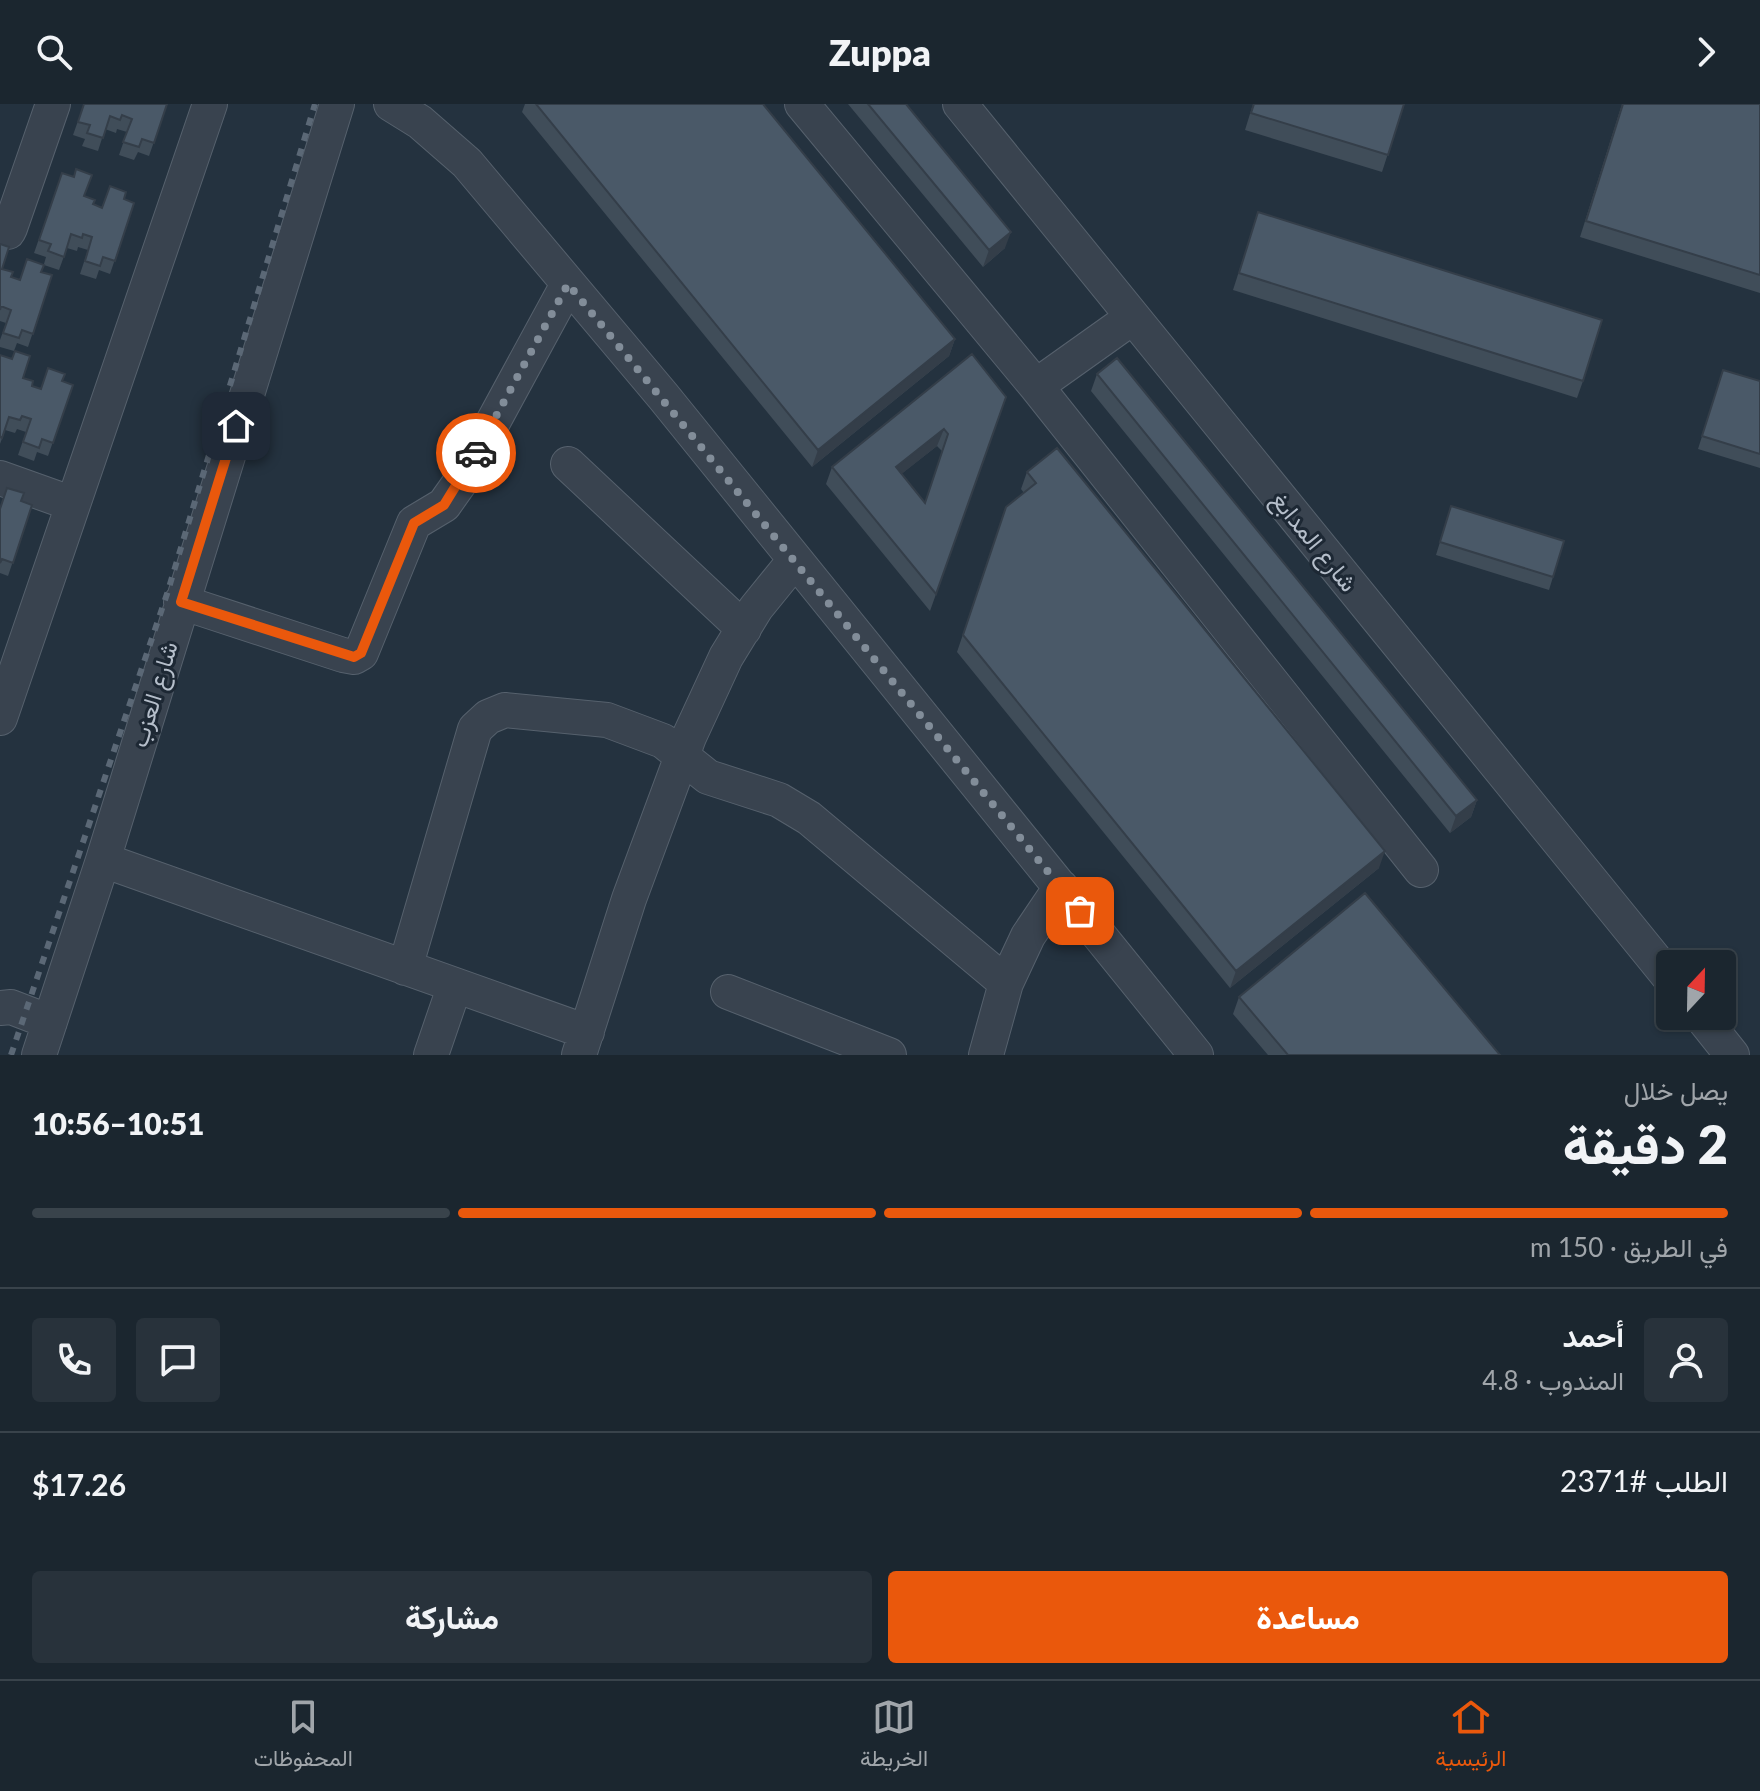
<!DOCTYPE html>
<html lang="ar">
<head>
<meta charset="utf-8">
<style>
	:root { --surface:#1b262f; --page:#28323b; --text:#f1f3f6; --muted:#a0a5aa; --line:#39434b; --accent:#ea580c }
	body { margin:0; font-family:Lato,Vazirmatn,sans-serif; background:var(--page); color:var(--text); direction:rtl; height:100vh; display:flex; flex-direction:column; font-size:30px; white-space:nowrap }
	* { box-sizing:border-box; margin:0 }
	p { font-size:26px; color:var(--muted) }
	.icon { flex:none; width:44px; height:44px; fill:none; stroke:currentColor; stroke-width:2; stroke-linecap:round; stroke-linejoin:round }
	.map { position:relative; height:951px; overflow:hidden; direction:ltr }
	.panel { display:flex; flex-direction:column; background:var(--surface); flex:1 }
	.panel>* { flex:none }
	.needle { width:52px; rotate:22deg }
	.fabs { position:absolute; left:1656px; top:846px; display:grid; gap:16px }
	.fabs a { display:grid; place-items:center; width:80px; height:80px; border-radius:8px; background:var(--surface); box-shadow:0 2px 6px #0004,0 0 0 2px var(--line); font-size:40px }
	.pin { position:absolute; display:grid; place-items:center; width:68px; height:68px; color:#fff; margin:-34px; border-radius:16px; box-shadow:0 4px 12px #0006 }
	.courier { position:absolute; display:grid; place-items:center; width:80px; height:80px; margin:-40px; border:6px solid #ea580c; border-radius:50%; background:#fff; color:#222; box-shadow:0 2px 10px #0007 }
	.head em { font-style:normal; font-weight:800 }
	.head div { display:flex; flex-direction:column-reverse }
	.head { display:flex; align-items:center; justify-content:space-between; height:136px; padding:0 32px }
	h1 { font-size:52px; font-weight:800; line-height:60px }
	.bar { display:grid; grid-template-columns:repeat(4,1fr); gap:12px 8px; align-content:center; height:96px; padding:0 32px }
	.bar i { height:10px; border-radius:6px; background:var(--line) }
	.bar .active { background:var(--accent) }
	.bar p { grid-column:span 4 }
	.line { display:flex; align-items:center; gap:20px; padding:0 32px; border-top:2px solid var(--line) }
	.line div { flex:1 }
	.round { display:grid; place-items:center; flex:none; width:84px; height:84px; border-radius:8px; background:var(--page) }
	.button { display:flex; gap:16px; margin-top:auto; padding:16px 32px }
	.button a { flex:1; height:92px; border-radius:8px; background:var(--accent); color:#fff; font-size:32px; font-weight:800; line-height:92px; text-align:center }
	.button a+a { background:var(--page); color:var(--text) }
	header { display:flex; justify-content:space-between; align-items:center; height:104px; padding:0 32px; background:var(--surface); font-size:36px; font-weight:800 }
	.dock { display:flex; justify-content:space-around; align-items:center; height:112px; border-top:2px solid var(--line); background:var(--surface); font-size:22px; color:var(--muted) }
	.dock a { display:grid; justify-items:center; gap:4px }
	.dock .active { color:var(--accent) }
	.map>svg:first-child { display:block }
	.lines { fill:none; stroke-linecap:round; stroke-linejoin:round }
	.minor-casing { stroke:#56616d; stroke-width:36 }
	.minor { stroke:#39434f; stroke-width:34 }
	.rail { stroke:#5b6876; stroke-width:6; stroke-dasharray:8 8; stroke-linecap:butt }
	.wall { fill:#404d59; fill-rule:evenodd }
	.shaded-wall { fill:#343e49 }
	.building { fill:#4a5968; stroke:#343e49; stroke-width:2; fill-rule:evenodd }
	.done { stroke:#828d99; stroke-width:8; stroke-dasharray:0 14.4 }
	.route { stroke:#ea580c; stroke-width:10 }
	.labels { text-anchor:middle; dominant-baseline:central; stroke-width:6; stroke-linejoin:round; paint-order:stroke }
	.street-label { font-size:24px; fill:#b5beca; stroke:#1d2834 }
</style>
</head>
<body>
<header><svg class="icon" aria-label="forward" viewBox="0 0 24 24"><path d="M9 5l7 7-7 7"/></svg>Zuppa<svg class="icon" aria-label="search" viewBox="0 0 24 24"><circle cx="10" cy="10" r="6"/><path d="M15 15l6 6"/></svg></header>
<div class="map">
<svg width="1760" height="951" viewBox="0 0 1760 951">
	<rect width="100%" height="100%" fill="#24323f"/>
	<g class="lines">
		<g class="minor-casing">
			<path id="minor" d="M391 0 420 18 467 59 663 292 1196 951
				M802 0 1036 282 1421 766
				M960 0 1670 874
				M0 127 8 128 10 124 53 0
				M1036 282 1133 213
				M568 360 744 525
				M0 374 73 400
				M181 498 343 551 354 553 361 549 414 419 444 401 461 377 568 180
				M0 614 210 0
				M103 756 587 928
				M405 864 475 625 488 613 505 606 607 616 663 637 708 673 779 696 809 714 1006 879
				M728 888 889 951
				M0 904 11 903 50 918
				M1701 912 1732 951
				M39 951 103 756 337 0
				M431 951 455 881
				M579 951 629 795 689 633 726 553 756 504 795 456
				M986 951 1006 879 1028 832 1061 783"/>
		</g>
		<use href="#minor" class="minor"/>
		<path class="rail" d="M11 951 167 490 315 0"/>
	</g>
	<path class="wall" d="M84 0H167L149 52 138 48 134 56 119 51 127 28 117 25 116 29 105 25 98 47 82 42 85 35 73 31Z
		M525 0H763L955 235 949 252 812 363 522 8Z
		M848 0H906L1005 144 983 163Z
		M1253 0H1404L1382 68 1245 26Z
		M1622 0H1760V189L1580 133Z
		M62 69 93 100 102 104 124 95 134 99 110 170 99 166 96 175 80 170 88 146 78 143 77 147 67 144 59 166 44 161 41 168 52 171 28 243 17 239 14 247 0 243V236L6 219 0 217V140L2 165 11 173 20 176 44 160 46 153 34 149Z
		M1258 108 1583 277 1577 294 1233 186Z
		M0 251 32 282 40 285 62 277 73 281 48 352 37 348 34 357 18 351 26 328 17 325 15 329 5 326 0 340Z
		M1723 266 1760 277V364L1698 345Z
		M1097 270 1477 696 1471 713 1450 729 1091 287Z
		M1006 293 930 507 826 380 832 363ZM937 342 942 347 925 399 901 370Z
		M1027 368 1379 764 1230 884 957 548 1006 403 1024 389 1021 385Z
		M21 397 32 401 8 472 0 469V404Z
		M1451 402 1553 473 1549 486 1436 451Z
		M1239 893 1500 951H1268L1233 910Z"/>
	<path class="shaded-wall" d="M1011 128 1005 144 983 163 989 146Z
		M955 235 949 252 812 363 818 346Z
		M944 325 937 342 889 380 896 363Z
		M1477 696 1471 713 1450 729 1456 712Z
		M1385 747 1379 764 1230 884 1236 867Z"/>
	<path class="building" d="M84 0H167L154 39 142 35 139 43 123 38 132 15 122 11 120 16 110 12 103 34 87 29 90 21 78 18Z
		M536 0H763L955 235 818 346Z
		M868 0H906L1011 128 989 146Z
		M1254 0H1404L1388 51 1251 9Z
		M1623 0H1760V171L1586 117Z
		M76 65 92 71 84 92 95 96 93 100 102 104 110 82 126 88 124 95 134 99 115 157 103 153 100 162 85 157 92 133 83 130 82 134 71 130 64 153 48 147 51 140 39 136 62 69 74 73Z
		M1258 108 1602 216 1583 277 1239 169Z
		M0 140 9 143 2 165 13 168 11 173 20 176 27 155 44 161 41 168 52 171 33 230 22 226 19 234 3 229 11 206 1 202 0 206Z
		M15 247 30 252 23 274 33 277 32 282 41 285 48 264 65 270 62 277 73 281 53 339 42 335 39 344 23 338 31 315 22 312 20 316 9 313 2 334 0 333V251L12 255Z
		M972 250 1006 293 936 490 832 363ZM944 325 948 330 925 399 896 363Z
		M1117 254 1477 696 1456 712 1097 270Z
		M1723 266 1760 277V350L1702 332Z
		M1057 344 1385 747 1236 867 963 531 1006 403 1036 379 1027 368Z
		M7 384 24 389 21 397 32 401 13 459 2 455 0 459V405Z
		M1451 402 1564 437 1553 473 1440 438Z
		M1365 789 1500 951H1288L1239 893Z"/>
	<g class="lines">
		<path class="done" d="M476 349 568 180 1080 807"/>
		<path class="route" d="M236 322 181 498 354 553 361 549 414 419 444 401 476 349"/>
	</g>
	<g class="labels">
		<g class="street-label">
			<text transform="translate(1315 437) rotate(51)">شارع المدابغ</text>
			<text transform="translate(153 590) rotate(-73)">شارع العزب</text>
		</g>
	</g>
</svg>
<div class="fabs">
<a><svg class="needle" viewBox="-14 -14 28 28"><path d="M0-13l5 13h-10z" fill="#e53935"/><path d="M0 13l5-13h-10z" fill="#a0a5aa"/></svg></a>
</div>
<div class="pin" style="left:1080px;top:807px;background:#ea580c"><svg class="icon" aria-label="bag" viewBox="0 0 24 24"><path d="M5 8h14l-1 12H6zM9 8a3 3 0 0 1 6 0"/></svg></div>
<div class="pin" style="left:236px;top:322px;background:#1f2937"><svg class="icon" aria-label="home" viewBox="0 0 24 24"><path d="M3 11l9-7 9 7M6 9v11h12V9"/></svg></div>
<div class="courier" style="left:476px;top:349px"><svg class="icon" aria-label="car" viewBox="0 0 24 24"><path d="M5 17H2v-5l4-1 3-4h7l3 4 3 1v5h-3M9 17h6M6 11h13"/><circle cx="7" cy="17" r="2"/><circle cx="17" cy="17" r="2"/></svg></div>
</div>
<section class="panel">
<div class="head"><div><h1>2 دقيقة</h1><p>يصل خلال</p></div><em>10:51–10:56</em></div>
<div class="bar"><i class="active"></i><i class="active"></i><i class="active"></i><i></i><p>في الطريق · 150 m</p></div>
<div class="line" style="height:144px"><a class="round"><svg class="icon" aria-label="person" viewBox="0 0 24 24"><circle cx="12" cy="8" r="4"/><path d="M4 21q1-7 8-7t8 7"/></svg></a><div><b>أحمد</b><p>المندوب · 4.8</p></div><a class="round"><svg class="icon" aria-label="chat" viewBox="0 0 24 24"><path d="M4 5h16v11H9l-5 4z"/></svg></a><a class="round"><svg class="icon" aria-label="phone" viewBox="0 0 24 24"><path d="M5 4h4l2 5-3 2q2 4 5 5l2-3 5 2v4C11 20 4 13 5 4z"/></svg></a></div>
<div class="line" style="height:104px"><div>الطلب #2371</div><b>$17.26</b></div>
<div class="button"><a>مساعدة</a><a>مشاركة</a></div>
</section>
<nav class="dock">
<a class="active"><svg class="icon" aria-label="home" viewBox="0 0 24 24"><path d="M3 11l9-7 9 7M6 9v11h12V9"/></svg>الرئيسية</a>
<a><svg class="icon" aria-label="map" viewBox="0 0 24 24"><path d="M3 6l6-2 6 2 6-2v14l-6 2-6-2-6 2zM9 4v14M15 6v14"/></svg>الخريطة</a>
<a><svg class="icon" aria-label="saved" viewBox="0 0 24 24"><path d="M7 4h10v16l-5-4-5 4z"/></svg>المحفوظات</a>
</nav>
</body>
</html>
